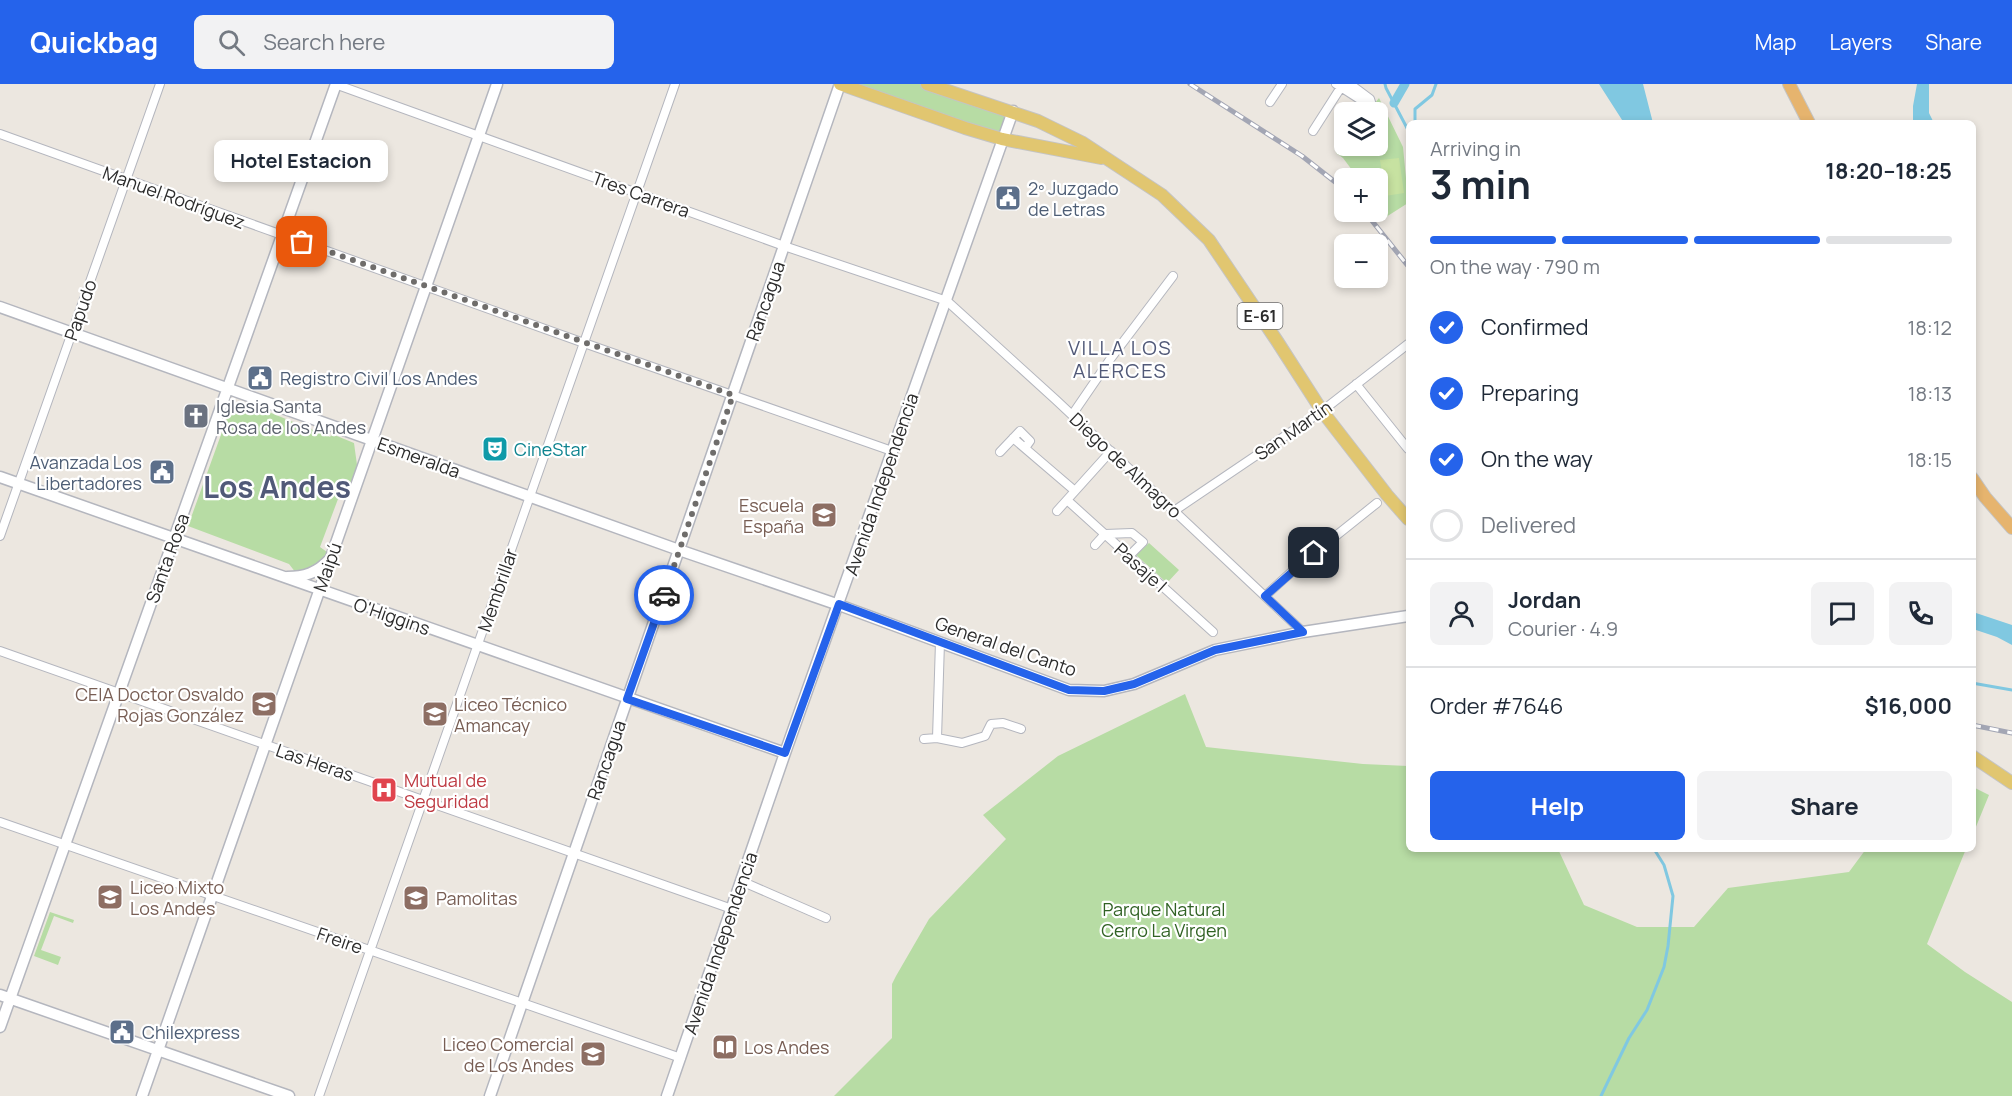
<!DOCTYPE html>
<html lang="en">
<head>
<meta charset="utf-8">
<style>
	:root { --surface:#fff; --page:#f2f2f3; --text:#1f2937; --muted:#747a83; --line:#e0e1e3; --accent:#2563eb }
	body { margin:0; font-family:Manrope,sans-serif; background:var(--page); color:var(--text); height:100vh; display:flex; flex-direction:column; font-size:22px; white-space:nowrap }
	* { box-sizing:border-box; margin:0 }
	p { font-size:20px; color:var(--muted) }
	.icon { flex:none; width:33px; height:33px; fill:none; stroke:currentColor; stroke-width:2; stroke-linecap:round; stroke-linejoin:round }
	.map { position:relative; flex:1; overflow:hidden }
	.details { position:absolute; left:1406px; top:36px; width:570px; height:732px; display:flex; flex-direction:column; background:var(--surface); border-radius:9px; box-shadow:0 3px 9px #0003 }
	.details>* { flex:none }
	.tools { position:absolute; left:1334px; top:18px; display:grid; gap:12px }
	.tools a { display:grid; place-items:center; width:54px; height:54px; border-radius:9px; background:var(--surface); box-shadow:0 3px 9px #0003; font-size:30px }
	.pin { position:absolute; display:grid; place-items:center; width:51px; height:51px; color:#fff; margin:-26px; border-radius:12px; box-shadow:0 3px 9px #0006 }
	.courier { position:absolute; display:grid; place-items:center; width:60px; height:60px; margin:-30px; border:4px solid #2563eb; border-radius:50%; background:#fff; color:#222; box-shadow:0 2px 8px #0007 }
	.bubble { position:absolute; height:42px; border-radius:9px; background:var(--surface); box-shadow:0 3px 9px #0003; font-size:20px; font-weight:700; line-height:42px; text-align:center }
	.headline em { font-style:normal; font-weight:700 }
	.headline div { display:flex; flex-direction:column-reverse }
	.headline { display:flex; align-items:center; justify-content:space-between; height:102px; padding:0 24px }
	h1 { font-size:39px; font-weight:700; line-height:45px }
	.bar { display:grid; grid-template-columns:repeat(4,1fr); gap:9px 6px; align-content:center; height:72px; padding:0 24px }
	.bar i { height:8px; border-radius:4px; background:var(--line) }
	.bar .on { background:var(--accent) }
	.bar p { grid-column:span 4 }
	.line { display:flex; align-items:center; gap:15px; padding:0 24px; border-top:2px solid var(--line) }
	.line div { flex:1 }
	.round { display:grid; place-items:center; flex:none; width:63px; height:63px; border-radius:9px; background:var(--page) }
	ol { padding:0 24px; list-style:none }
	li { display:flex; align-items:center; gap:18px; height:66px }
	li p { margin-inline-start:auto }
	li .icon { padding:6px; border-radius:50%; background:var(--accent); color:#fff; stroke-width:4 }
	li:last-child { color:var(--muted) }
	li i { width:33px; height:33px; border:3px solid var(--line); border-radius:50% }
	.cta { display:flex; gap:12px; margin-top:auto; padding:12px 24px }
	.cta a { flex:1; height:69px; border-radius:9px; background:var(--accent); color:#fff; font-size:24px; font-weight:700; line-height:69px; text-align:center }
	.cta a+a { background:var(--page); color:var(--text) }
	header { display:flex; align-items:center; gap:36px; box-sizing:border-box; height:84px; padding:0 30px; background:var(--accent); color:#fff }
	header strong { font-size:28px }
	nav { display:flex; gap:33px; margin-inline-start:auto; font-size:21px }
	.search { width:420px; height:54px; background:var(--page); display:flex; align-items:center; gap:15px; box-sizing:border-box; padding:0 21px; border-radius:9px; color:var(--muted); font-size:22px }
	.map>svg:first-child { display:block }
	.green { fill:#b7dca4 }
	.pitch { fill:#c7e2a1 }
	.water { fill:#80c8e1 }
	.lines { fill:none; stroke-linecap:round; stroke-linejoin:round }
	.stream { stroke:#80c8e1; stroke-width:3 }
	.canal { stroke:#80c8e1; stroke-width:9 }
	.minor-casing { stroke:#b4b6be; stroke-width:10 }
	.secondary-casing { stroke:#b4b6be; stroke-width:13 }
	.primary-casing { stroke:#c4c4c4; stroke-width:14 }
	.trunk-casing { stroke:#c4c4c4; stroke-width:14 }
	.minor { stroke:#fff; stroke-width:8 }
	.secondary { stroke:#fff; stroke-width:10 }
	.primary { stroke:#e1c670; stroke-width:12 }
	.trunk { stroke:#e6b46e; stroke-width:12 }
	.rail-casing { stroke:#a3a6b4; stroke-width:5 }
	.rail { stroke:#fff; stroke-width:3; stroke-dasharray:9; stroke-linecap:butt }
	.done { stroke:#6f6d6b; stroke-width:6; stroke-dasharray:0 10.8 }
	.route { stroke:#2563eb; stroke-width:8 }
	.labels { text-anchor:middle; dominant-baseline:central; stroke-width:4.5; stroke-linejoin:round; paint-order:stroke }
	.shield { fill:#fff; stroke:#6b6b6b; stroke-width:1.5 }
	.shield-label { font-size:16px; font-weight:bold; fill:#2c2c2c }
	.service-label { font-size:18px; fill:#4e5e75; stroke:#fff; text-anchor:start }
	.street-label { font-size:18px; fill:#2c2c2c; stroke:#fff }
	.worship-label { font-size:18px; fill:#5b616d; stroke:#fff; text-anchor:start }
	.culture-label { font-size:18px; fill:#0d838f; stroke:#fff; text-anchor:start }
	.education-label { font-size:18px; fill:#785e54; stroke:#fff; text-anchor:start }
	.health-label { font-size:18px; fill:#be3a42; stroke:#fff; text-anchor:start }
	.park-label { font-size:18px; fill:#316224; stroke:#fff }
	.neighbourhood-label { font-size:20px; letter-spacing:1.5px; fill:#515978; stroke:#fff }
	.town-label { font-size:30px; font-weight:bold; fill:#515978; stroke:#fff }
</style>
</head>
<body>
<header>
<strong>Quickbag</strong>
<div class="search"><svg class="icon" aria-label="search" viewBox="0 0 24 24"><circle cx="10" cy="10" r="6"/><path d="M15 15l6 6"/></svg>Search here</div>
<nav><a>Map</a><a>Layers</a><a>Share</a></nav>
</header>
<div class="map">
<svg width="2012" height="1012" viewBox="0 0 2012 1012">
	<rect width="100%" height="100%" fill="#ece7e0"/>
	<path class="green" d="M846 0H924L1006 31 1000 53Z
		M1379 14 1403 63 1408 115V119L1386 133 1377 120V94H1358L1343 74 1336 69 1344 59V62H1377V28H1368Z
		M254 322 330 353 332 350 354 359 357 381 352 398 344 399 320 463 327 468C319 484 312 484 296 489L289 480 188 442 231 323Z
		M1149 459 1179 486 1167 499 1136 471Z
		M1185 610 1206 663 1363 680 1408 682V765H1558L1584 821 1637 843H1694L1728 804 1849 788 1866 765H1966L1927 860 1965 888 2012 918V1012H834L892 954V900L896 892 929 835 1006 755 983 731 1058 672Z
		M1973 703 1989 711 1973 750Z
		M50 828 74 836 73 839 54 832 41 866 61 873 58 881 34 872Z"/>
	<path class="pitch" d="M1399 74 1404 109 1385 112 1380 76Z"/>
	<path class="water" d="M1599 0H1643L1653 39H1624Z
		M1917 0H1929V29L1934 39H1913V22Z
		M1973 528 2012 541V561L1997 553 1973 545Z"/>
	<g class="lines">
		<path class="stream" d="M1385 0 1386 4 1408 46
			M1415 39V25L1432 11 1436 0
			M1972 599 2012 606
			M1601 1012 1629 954 1647 926 1664 883 1668 862 1673 812 1664 781 1654 765"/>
		<path class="canal" d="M1394 19 1405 0"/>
		<g class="minor-casing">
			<path id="minor" d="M335 0 784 162 947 217 1056 316 1303 548
				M1336 0 1364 18 1363 28
				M1350 0 1370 15 1374 28
				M1270 18 1282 0
				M1377 35 1382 50 1377 57
				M1313 47 1343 0
				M0 50 584 259 892 367
				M1356 300 1408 365
				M1072 331 1111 274 1173 192
				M1013 354 1075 407
				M1000 368 1020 347 1030 357 1025 364
				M1067 416 1213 548
				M1057 427 1111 367
				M1174 427 1322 327 1408 260
				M0 452 160 0
				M1095 461 1105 450 1132 449 1143 458 1129 472
				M1265 512 1298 482 1377 419
				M940 558 937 654 962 659 985 652 991 640 1003 639 1021 645
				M0 567 732 825
				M924 655 937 654
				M0 738 681 974
				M741 797 826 834
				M319 1012 675 0"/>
		</g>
		<g class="secondary-casing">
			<path id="secondary" d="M0 223 679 466 839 521 1069 606 1104 607 1134 600 1215 566 1303 548 1408 532
				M0 393 785 669
				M287 493C304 493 317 489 329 476
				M0 911 289 1012
				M0 943 336 0
				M142 1012 497 0
				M490 1012 840 0
				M667 1012 785 669 1013 27"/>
		</g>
		<g class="primary-casing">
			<path id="primary" d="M840 0 965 44 1002 55 1101 74
				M927 0 1038 37 1083 59 1162 111 1209 156 1277 257 1322 327 1387 411 1408 435
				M1972 672 2012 699"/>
		</g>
		<g class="trunk-casing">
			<path id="trunk" d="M1789 0 1809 39
				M1972 394 1985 413 2012 444"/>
		</g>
		<use href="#minor" class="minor"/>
		<use href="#secondary" class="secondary"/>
		<use href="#primary" class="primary"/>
		<use href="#trunk" class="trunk"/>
		<g class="rail-casing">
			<path id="rail" d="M1190 0 1302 72 1344 105
				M1365 128 1408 182
				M1972 641 2012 649"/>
		</g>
		<use href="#rail" class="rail"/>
	</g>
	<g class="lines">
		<path class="done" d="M302 158 733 311 664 511"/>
		<path class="route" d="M664 511 627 615 785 669 839 520 1069 606 1104 607 1134 600 1215 566 1303 548 1265 512 1314 469"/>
	</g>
	<defs>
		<g id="civic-square" transform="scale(1.35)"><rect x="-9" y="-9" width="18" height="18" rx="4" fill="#5c6f8a" stroke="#fff"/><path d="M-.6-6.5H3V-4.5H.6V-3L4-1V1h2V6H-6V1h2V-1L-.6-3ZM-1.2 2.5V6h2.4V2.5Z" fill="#fff"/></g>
		<g id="church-square" transform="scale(1.35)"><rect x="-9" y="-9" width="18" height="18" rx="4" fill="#6b7280" stroke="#fff"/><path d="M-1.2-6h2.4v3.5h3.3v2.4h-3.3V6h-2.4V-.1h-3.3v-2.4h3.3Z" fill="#fff"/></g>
		<g id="theatre-square" transform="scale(1.35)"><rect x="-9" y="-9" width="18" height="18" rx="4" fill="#0f9aa8" stroke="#fff"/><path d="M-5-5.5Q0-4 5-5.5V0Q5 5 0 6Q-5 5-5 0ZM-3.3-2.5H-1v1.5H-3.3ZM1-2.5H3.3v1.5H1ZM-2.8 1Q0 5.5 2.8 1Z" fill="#fff"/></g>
		<g id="school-square" transform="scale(1.35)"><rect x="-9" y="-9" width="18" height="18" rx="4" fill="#8d6e63" stroke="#fff"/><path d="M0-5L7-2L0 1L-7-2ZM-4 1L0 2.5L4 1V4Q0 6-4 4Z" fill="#fff"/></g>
		<g id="hospital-square" transform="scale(1.35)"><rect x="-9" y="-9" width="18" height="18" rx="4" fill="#e0444e" stroke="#fff"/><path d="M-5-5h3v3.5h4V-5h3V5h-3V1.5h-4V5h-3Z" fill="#fff"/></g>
		<g id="library-square" transform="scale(1.35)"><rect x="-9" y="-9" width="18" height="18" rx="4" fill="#8d6e63" stroke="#fff"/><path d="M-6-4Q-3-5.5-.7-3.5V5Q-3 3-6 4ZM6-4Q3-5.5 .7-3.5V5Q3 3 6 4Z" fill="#fff"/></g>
	</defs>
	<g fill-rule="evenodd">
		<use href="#civic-square" x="1008" y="114"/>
		<use href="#civic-square" x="260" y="294"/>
		<use href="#church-square" x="196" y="332"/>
		<use href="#theatre-square" x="495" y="365"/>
		<use href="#civic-square" x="162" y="388"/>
		<use href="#school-square" x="824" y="431"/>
		<use href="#school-square" x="264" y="620"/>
		<use href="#school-square" x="435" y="630"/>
		<use href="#hospital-square" x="384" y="706"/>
		<use href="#school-square" x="110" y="813"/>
		<use href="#school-square" x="416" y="814"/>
		<use href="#civic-square" x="122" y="948"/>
		<use href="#library-square" x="725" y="963"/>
		<use href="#school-square" x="593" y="970"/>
	</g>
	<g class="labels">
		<rect class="shield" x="1237.5" y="219" width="45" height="26" rx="4.5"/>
		<g class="shield-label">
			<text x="1260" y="232">E-61</text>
		</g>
		<g class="service-label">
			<text x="1028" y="104">2º Juzgado<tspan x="1028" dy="21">de Letras</tspan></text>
			<text x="280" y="294">Registro Civil Los Andes</text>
			<text x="142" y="378" text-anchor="end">Avanzada Los<tspan x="142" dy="21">Libertadores</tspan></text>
			<text x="142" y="948">Chilexpress</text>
		</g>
		<g class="street-label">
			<text transform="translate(641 110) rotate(20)">Tres Carrera</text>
			<text transform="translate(174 113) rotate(20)">Manuel Rodríguez</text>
			<text transform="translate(765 217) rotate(-71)">Rancagua</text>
			<text transform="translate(80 226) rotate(-71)">Papudo</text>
			<text transform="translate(1293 346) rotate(-35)">San Martín</text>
			<text transform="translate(419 373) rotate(20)">Esmeralda</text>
			<text transform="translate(1126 381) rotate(43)">Diego de Almagro</text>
			<text transform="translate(881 400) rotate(-71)">Avenida Independencia</text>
			<text transform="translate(167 474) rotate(-70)">Santa Rosa</text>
			<text transform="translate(327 483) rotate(-71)">Maipú</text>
			<text transform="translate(1141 483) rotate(42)">Pasaje I</text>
			<text transform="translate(497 506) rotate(-71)">Membrillar</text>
			<text transform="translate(392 532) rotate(19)">O'Higgins</text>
			<text transform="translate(1006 562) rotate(19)">General del Canto</text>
			<text transform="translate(606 676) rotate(-71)">Rancagua</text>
			<text transform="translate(315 678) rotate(19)">Las Heras</text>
			<text transform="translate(340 856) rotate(19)">Freire</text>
			<text transform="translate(720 859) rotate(-71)">Avenida Independencia</text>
		</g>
		<g class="worship-label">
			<text x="216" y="322">Iglesia Santa<tspan x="216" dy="21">Rosa de los Andes</tspan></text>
		</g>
		<g class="culture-label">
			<text x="514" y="365">CineStar</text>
		</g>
		<g class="education-label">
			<text x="804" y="421" text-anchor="end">Escuela<tspan x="804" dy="21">España</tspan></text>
			<text x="244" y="610" text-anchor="end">CEIA Doctor Osvaldo<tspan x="244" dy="21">Rojas González</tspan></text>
			<text x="454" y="620">Liceo Técnico<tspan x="454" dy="21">Amancay</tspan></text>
			<text x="130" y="803">Liceo Mixto<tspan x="130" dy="21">Los Andes</tspan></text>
			<text x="436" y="814">Pamolitas</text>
			<text x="574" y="960" text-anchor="end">Liceo Comercial<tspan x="574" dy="21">de Los Andes</tspan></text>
			<text x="744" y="963">Los Andes</text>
		</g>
		<g class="health-label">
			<text x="404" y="696">Mutual de<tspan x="404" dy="21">Seguridad</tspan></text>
		</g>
		<g class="park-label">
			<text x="1164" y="825">Parque Natural<tspan x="1164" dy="21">Cerro La Virgen</tspan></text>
		</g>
		<g class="neighbourhood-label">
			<text x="1120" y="263">VILLA LOS<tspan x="1120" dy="23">ALERCES</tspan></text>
		</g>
		<g class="town-label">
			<text x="277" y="402">Los Andes</text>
		</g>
	</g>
</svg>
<div class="tools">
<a><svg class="icon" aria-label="layers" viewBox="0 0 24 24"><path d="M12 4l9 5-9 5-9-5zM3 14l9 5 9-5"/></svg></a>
<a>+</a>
<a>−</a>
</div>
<div class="pin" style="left:302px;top:158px;background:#ea580c"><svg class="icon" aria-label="bag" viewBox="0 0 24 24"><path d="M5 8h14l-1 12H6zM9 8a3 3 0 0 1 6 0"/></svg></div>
<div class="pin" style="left:1314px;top:469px;background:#1f2937"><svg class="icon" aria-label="home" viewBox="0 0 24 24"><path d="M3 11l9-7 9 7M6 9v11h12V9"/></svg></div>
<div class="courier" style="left:664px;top:511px"><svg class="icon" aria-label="car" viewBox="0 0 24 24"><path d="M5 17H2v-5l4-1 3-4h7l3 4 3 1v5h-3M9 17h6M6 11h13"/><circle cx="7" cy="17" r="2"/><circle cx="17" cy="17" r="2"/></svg></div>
<div class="bubble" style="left:214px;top:56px;width:174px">Hotel Estacion</div>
<section class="details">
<div class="headline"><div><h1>3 min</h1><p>Arriving in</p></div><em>18:20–18:25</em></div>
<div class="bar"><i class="on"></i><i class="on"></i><i class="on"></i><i></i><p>On the way · 790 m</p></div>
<ol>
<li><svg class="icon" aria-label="check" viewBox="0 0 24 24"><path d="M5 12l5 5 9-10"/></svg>Confirmed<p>18:12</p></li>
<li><svg class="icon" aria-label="check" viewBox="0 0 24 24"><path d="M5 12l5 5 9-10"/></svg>Preparing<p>18:13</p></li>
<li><svg class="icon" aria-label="check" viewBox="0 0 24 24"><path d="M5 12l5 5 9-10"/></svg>On the way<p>18:15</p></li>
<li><i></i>Delivered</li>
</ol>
<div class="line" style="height:108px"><a class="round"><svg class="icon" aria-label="person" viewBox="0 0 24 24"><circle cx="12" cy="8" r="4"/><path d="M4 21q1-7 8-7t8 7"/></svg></a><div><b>Jordan</b><p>Courier · 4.9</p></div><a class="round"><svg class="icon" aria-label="chat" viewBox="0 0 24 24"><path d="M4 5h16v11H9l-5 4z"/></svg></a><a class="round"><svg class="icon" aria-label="phone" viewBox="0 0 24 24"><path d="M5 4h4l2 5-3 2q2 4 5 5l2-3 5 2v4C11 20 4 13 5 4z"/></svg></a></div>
<div class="line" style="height:78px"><div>Order #7646</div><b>$16,000</b></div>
<div class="cta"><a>Help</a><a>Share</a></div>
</section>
</div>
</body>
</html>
